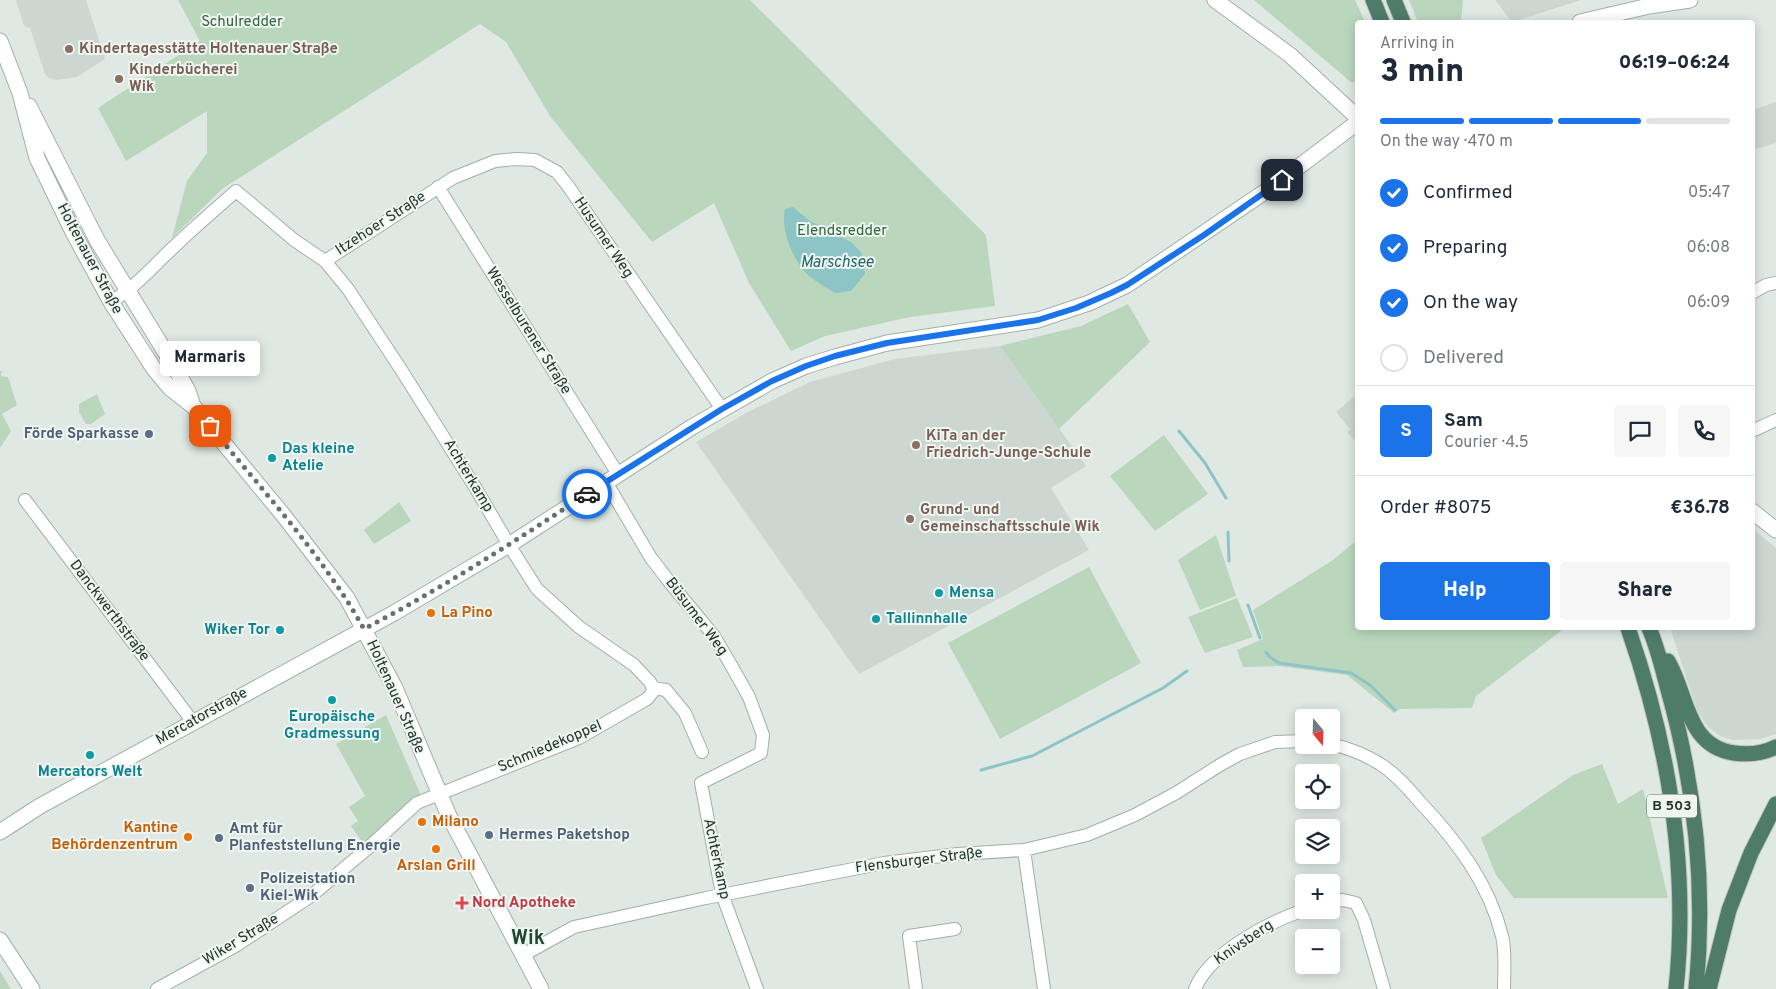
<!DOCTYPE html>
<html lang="en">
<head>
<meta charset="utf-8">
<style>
	:root { --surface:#fff; --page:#f6f6f7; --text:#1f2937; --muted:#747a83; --line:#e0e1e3; --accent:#1a73e8 }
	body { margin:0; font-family:Overpass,sans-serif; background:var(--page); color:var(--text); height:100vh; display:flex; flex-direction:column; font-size:19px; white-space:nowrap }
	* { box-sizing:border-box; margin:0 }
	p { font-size:16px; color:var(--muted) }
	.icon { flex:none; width:28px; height:28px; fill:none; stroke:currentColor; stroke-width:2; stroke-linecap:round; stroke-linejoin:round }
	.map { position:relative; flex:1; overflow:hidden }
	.details { position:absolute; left:1355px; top:20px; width:400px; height:610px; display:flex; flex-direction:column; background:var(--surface); border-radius:5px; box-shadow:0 2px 12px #0003 }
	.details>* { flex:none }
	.needle { width:32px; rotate:161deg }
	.controls { position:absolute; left:1295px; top:709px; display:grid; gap:10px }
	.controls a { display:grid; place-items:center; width:45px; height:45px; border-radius:5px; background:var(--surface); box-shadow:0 2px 12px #0003; font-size:25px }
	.pin { position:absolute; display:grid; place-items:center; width:42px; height:42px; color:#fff; margin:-21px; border-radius:10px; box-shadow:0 2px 8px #0006 }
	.courier { position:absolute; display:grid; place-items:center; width:50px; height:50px; margin:-25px; border:4px solid #1a73e8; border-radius:50%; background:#fff; color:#222; box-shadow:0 1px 6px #0007 }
	.bubble { position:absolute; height:35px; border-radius:5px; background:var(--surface); box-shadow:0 2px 12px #0003; font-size:16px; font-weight:800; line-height:35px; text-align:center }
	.head em { font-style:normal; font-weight:800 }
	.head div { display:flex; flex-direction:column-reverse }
	.head { display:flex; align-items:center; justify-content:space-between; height:85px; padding:0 25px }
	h1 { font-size:32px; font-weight:800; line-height:38px }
	.bar { display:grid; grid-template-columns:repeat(4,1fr); gap:8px 5px; align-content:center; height:60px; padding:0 25px }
	.bar i { height:6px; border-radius:4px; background:var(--line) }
	.bar .selected { background:var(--accent) }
	.bar p { grid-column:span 4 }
	.line { display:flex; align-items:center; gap:12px; padding:0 25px; border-top:1px solid var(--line) }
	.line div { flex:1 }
	.round { display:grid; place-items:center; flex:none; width:52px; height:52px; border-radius:5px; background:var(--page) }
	ol { padding:0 25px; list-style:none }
	li { display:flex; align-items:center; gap:15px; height:55px }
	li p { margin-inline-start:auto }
	li .icon { padding:5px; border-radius:50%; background:var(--accent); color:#fff; stroke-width:4 }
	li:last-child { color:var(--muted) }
	li i { width:28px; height:28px; border:2px solid var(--line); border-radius:50% }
	.action { display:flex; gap:10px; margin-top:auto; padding:10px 25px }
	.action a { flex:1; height:58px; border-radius:5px; background:var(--accent); color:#fff; font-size:20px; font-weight:800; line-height:58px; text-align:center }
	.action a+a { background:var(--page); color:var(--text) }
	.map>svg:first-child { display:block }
	.built { fill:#cdd7d1 }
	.green { fill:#bad7be }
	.water { fill:#8dc5c6 }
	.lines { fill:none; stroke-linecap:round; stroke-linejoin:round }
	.stream { stroke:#8dc5c6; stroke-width:3 }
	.minor-casing { stroke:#a3afa9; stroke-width:14 }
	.tertiary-casing { stroke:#a3afa9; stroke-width:17 }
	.secondary-casing { stroke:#a0b2a9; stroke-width:17 }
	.trunk-casing { stroke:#bdc2c0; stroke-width:17 }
	.minor { stroke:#fff; stroke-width:12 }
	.tertiary { stroke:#fff; stroke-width:15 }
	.secondary { stroke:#fff; stroke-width:15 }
	.trunk { stroke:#4e7b6a; stroke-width:15 }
	.done { stroke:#64746d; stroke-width:5; stroke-dasharray:0 9 }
	.route { stroke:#1a73e8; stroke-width:6 }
	.education-dot { fill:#8d6e63; stroke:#eff5f1; stroke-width:2 }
	.service-dot { fill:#5c6f8a; stroke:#eff5f1; stroke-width:2 }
	.culture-dot { fill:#0f9aa8; stroke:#eff5f1; stroke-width:2 }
	.food-dot { fill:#e8710a; stroke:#eff5f1; stroke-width:2 }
	.health-dot { fill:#e0444e; stroke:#eff5f1; stroke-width:2 }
	.labels { text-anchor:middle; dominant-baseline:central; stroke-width:4; stroke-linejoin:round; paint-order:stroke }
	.shield { fill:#eff5f1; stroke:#606f68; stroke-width:1 }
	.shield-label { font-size:14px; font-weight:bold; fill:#22352e }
	.park-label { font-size:15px; fill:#32673f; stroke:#eff5f1 }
	.education-label { font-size:15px; font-weight:bold; fill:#785e54; stroke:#eff5f1; text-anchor:start }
	.street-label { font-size:15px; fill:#22352e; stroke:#eff5f1 }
	.service-label { font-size:15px; font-weight:bold; fill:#4e5e75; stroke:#eff5f1; text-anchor:start }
	.culture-label { font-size:15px; font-weight:bold; fill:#0d838f; stroke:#eff5f1; text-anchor:start }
	.food-label { font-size:15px; font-weight:bold; fill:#c56008; stroke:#eff5f1; text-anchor:start }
	.health-label { font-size:15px; font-weight:bold; fill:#be3a42; stroke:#eff5f1; text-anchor:start }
	.water-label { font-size:16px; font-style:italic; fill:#256769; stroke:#eff5f1 }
	.district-label { font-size:20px; font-weight:bold; fill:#214537; stroke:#eff5f1 }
</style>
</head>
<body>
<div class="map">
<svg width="1776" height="989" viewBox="0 0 1776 989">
	<rect width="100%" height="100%" fill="#dfe8e3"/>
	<path class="built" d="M16 0H86L105 59 77 77 57 80 49 78 45 74 30 28 24 26Z
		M1495 0H1581L1512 22Z
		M1776 102V143L1753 150V110Z
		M1000 346 1086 466 1051 488 1089 550 859 674 696 442 748 412 810 382 895 359Z
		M1357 394V444L1347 432 1350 429 1336 412Z
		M1753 529 1776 548V734L1760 739 1732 740 1720 736 1708 727 1697 710 1670 628H1752Z"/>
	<path class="green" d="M178 0H750L986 235 995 306 910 317 825 336 791 351 749 283 714 203 652 242 550 116 506 42 480 24 222 189 172 238 187 181 207 153V111L126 161 98 108 200 41Z
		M1254 0H1355L1365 22H1358L1357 80 1352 83Z
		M1409 0H1463L1461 22H1418Z
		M1128 304 1150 342 1059 429 1000 346 1081 326Z
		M0 371H2L1 376 8 377 17 405 2 414 11 431 0 448Z
		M97 394 105 414 91 424H86L79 412V404Z
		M1164 435 1208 494 1155 531 1110 476Z
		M399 502 411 521 374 544 364 530Z
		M1216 535 1236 596 1200 610 1178 560Z
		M1357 540 1358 628H1565L1476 696 1472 708 1400 709 1394 713 1347 675 1279 666 1243 667 1237 650 1263 639 1253 610 1333 560Z
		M1089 567 1141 663 1000 739 948 643Z
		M1237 598 1253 637 1205 653 1188 617Z
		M386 715 423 800 367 849 351 826 358 821 349 807 365 796 336 744Z
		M1602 764 1618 804 1643 789 1668 898H1514L1496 875 1481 838 1573 775Z
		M0 971 11 989H0Z"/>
	<path class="water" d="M793 207 810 221 851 242 861 252 865 274 851 291 835 293C826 287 816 282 808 275 793 261 780 229 785 209Z"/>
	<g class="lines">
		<path class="stream" d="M1179 431 1205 463 1226 498
			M1228 532 1229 561
			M1248 605 1260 638
			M1266 652 1270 657 1279 663 1351 673 1370 685 1395 710
			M981 770 1032 756 1163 688 1187 671"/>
		<g class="minor-casing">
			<path id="minor" d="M438 187 618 474
				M325 261 453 178 495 161 517 159 535 160 557 172 568 186 722 409
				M1752 293 1766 285 1776 283
				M111 302C137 286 155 264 178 243 197 225 217 208 236 191L294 240 325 261 348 289 400 368 475 487 509 545 537 589 579 627 634 665 650 682 653 688
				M1752 431 1776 420
				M606 482 651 558 671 584 714 636 731 665 749 697 763 735 761 753 701 783 722 894 757 989
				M25 500 193 722
				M653 688 666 690 685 713 702 752
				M1331 744C1348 748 1366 755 1380 764 1395 773 1408 788 1419 801 1456 840 1489 883 1502 936 1506 950 1504 973 1504 989
				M1024 850 1044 989
				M1331 902 1343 900 1356 903 1364 920 1384 989
				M523 955 574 927 706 898 884 863 958 854 1024 850 1087 835 1135 815 1176 793 1220 765 1240 754 1275 742 1304 741
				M157 989 237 945 311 896 367 849 417 803 579 738 647 699 652 693 653 688
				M916 989 909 936 955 929
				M1195 989C1209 953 1269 922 1304 910"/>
		</g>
		<g class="tertiary-casing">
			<path id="tertiary" d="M1215 0 1290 55 1358 118
				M0 41 20 93 37 158 73 232 111 302 154 369 170 388 193 406 284 516 347 598 395 688 449 816 541 989
				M29 106 97 240 178 373 188 391 193 406"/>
		</g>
		<g class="secondary-casing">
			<path id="secondary" d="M1580 22 1649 6 1690 0
				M1752 511 1776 530
				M0 832 40 806 394 613 509 545 692 427 772 381 806 366 835 357 887 343 1038 320 1089 303 1127 285 1272 187 1358 122
				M0 940 32 989"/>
		</g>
		<g class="trunk-casing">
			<path id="trunk" d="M1373 0 1382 22
				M1394 0 1403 22
				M1628 628C1668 743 1689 866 1676 989
				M1649 628C1657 646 1662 667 1667 686 1695 784 1706 887 1696 989
				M1668 661C1688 695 1686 746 1734 753 1749 755 1762 754 1776 747
				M1709 989 1729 910 1751 853 1776 804"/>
		</g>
		<use href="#minor" class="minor"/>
		<use href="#tertiary" class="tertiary"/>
		<use href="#secondary" class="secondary"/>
		<use href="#trunk" class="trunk"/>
	</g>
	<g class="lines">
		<path class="done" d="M210 426C263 491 323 556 364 629 441 589 515 541 587 494"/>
		<path class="route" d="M587 494 722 409 772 381 806 366 835 356 887 343 1038 320 1076 308 1111 293 1127 285 1204 235 1282 180"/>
	</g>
	<g class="education-dot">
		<circle cx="69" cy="49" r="5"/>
		<circle cx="119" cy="79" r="5"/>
		<circle cx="916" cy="445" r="5"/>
		<circle cx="910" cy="519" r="5"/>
	</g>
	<g class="service-dot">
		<circle cx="149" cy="434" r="5"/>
		<circle cx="489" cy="835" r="5"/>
		<circle cx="219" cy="838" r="5"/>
		<circle cx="250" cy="888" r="5"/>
	</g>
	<g class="culture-dot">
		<circle cx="272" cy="458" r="5"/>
		<circle cx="939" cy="593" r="5"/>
		<circle cx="876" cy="619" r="5"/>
		<circle cx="280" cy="630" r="5"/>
		<circle cx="332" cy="700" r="5"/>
		<circle cx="90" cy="755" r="5"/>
	</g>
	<g class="food-dot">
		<circle cx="431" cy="613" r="5"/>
		<circle cx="422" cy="822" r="5"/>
		<circle cx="188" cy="837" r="5"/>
		<circle cx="436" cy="849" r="5"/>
	</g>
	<path class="health-dot" d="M459.5 895.5h5v5h5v5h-5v5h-5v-5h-5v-5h5z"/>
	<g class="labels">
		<rect class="shield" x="1647" y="794.5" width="50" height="23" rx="4"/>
		<g class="shield-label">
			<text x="1672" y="806">B 503</text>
		</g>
		<g class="park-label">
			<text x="242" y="22">Schulredder</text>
			<text x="842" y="231">Elendsredder</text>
		</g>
		<g class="education-label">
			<text x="79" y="49">Kindertagesstätte Holtenauer Straße</text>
			<text x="129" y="70">Kinderbücherei<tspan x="129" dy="17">Wik</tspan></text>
			<text x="926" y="436">KiTa an der<tspan x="926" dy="17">Friedrich-Junge-Schule</tspan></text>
			<text x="920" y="510">Grund- und<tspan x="920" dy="17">Gemeinschaftsschule Wik</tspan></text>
		</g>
		<g class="street-label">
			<text transform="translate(381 224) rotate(-33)">Itzehoer Straße</text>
			<text transform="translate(603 238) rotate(56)">Husumer Weg</text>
			<text transform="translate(89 259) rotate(62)">Holtenauer Straße</text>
			<text transform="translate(528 331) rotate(58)">Wesselburener Straße</text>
			<text transform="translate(468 476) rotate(59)">Achterkamp</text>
			<text transform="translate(109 611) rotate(53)">Danckwerthstraße</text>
			<text transform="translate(696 617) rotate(53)">Büsumer Weg</text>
			<text transform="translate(395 697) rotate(66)">Holtenauer Straße</text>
			<text transform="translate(202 717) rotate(-29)">Mercatorstraße</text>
			<text transform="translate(550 747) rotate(-23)">Schmiedekoppel</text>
			<text transform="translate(716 859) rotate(78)">Achterkamp</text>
			<text transform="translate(919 861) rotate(-7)">Flensburger Straße</text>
			<text transform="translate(241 940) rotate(-31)">Wiker Straße</text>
			<text transform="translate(1244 943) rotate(-34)">Knivsberg</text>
		</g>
		<g class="service-label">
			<text x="139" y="434" text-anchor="end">Förde Sparkasse</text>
			<text x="229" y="829">Amt für<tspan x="229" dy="17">Planfeststellung Energie</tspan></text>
			<text x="499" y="835">Hermes Paketshop</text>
			<text x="260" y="879">Polizeistation<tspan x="260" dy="17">Kiel-Wik</tspan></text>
		</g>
		<g class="culture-label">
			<text x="282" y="449">Das kleine<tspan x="282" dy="17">Atelie</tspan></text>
			<text x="949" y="593">Mensa</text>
			<text x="886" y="619">Tallinnhalle</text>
			<text x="270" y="630" text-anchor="end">Wiker Tor</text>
			<text x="332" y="717" text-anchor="middle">Europäische<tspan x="332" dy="17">Gradmessung</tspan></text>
			<text x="90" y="772" text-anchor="middle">Mercators Welt</text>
		</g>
		<g class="food-label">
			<text x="441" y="613">La Pino</text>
			<text x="432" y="822">Milano</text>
			<text x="178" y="828" text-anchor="end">Kantine<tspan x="178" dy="17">Behördenzentrum</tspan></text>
			<text x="436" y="866" text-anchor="middle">Arslan Grill</text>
		</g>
		<g class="health-label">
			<text x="472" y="903">Nord Apotheke</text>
		</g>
		<g class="water-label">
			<text x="837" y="263">Marschsee</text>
		</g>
		<g class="district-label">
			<text x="528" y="939">Wik</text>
		</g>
	</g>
</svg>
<div class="controls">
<a><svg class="needle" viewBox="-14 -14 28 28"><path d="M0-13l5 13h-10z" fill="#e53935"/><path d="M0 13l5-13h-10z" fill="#747a83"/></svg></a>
<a><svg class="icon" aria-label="locate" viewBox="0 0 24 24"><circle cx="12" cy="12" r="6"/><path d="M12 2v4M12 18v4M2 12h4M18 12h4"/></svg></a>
<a><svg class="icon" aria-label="layers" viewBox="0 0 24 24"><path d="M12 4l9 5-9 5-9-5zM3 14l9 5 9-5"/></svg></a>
<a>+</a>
<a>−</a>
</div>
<div class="pin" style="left:210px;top:426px;background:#ea580c"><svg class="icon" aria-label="bag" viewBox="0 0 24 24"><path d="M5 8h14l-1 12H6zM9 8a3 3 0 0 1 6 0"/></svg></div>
<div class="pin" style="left:1282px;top:180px;background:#1f2937"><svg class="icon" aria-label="home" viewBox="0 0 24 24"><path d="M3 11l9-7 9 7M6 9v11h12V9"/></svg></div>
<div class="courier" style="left:587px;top:494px"><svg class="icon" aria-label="car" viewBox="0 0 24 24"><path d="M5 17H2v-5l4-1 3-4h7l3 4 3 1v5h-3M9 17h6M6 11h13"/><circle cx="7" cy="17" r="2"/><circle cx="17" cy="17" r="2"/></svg></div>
<div class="bubble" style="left:160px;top:341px;width:100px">Marmaris</div>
<section class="details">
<div class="head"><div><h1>3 min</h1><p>Arriving in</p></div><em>06:19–06:24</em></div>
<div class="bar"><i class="selected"></i><i class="selected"></i><i class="selected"></i><i></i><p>On the way · 470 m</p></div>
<ol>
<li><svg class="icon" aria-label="check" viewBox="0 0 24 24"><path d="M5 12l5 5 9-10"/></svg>Confirmed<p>05:47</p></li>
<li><svg class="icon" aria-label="check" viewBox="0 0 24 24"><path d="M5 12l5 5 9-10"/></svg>Preparing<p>06:08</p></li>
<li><svg class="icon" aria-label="check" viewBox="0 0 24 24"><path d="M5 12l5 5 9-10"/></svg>On the way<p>06:09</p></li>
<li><i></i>Delivered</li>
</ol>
<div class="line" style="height:90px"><b class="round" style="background:var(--accent);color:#fff">S</b><div><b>Sam</b><p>Courier · 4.5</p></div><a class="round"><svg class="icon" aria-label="chat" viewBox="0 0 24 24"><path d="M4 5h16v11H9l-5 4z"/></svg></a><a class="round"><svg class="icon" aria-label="phone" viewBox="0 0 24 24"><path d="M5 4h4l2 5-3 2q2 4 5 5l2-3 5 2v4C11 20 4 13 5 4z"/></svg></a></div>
<div class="line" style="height:65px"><div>Order #8075</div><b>€36.78</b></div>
<div class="action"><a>Help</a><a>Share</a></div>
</section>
</div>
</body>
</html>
